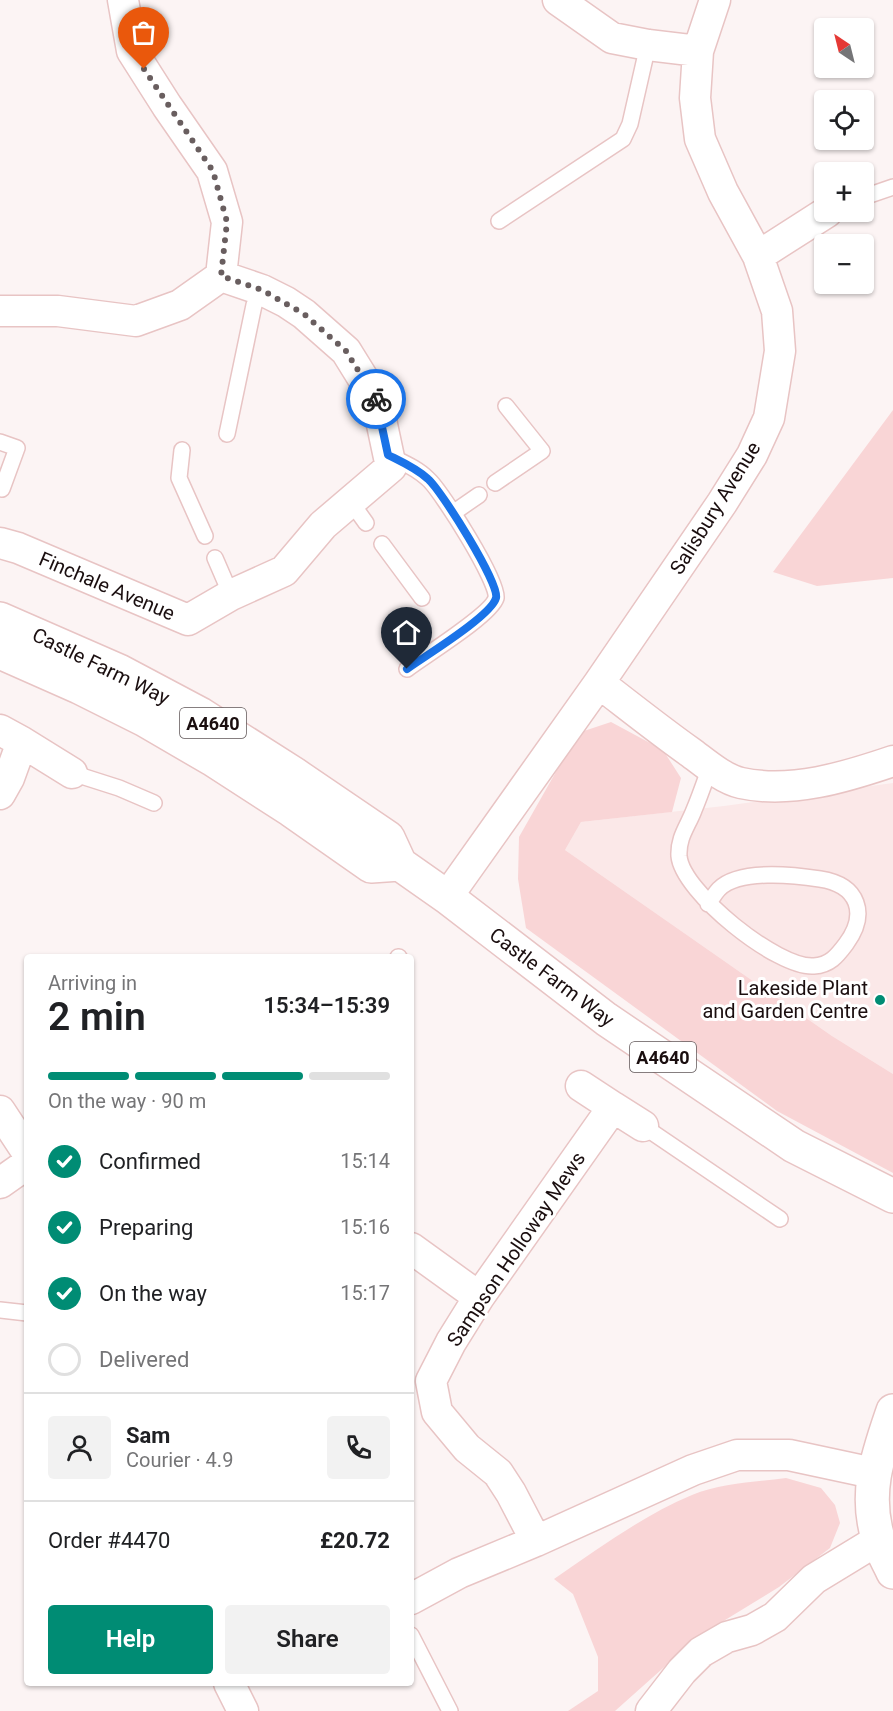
<!DOCTYPE html>
<html lang="en">
<head>
<meta charset="utf-8">
<style>
	:root { --surface:#fff; --page:#f2f2f2; --text:#202124; --muted:#757577; --line:#e0e0e0; --accent:#008c74 }
	body { margin:0; font-family:Roboto,sans-serif; background:var(--page); color:var(--text); height:100vh; display:flex; flex-direction:column; font-size:22px; white-space:nowrap }
	* { box-sizing:border-box; margin:0 }
	p { font-size:20px; color:var(--muted) }
	.icon { flex:none; width:33px; height:33px; fill:none; stroke:currentColor; stroke-width:2; stroke-linecap:round; stroke-linejoin:round }
	.map { position:relative; flex:1; overflow:hidden }
	.details { position:absolute; left:24px; top:954px; width:390px; height:732px; display:flex; flex-direction:column; background:var(--surface); border-radius:6px; box-shadow:0 2px 4px #0004 }
	.details>* { flex:none }
	.needle { width:39px; rotate:325deg }
	.controls { position:absolute; left:814px; top:18px; display:grid; gap:12px }
	.controls a { display:grid; place-items:center; width:60px; height:60px; border-radius:6px; background:var(--surface); box-shadow:0 2px 4px #0004; font-size:30px }
	.pin { position:absolute; display:grid; place-items:center; width:51px; height:51px; color:#fff; margin:-62px -26px; border-radius:50% 50% 50% 0; rotate:-45deg; box-shadow:0 0 6px #0007 }
	.pin .icon { rotate:45deg }
	.courier { position:absolute; display:grid; place-items:center; width:60px; height:60px; margin:-30px; border:4px solid #1a73e8; border-radius:50%; background:#fff; color:#222; box-shadow:0 2px 8px #0007 }
	.summary em { font-style:normal; font-weight:600 }
	.summary div { display:flex; flex-direction:column-reverse }
	.summary { display:flex; align-items:center; justify-content:space-between; height:102px; padding:0 24px }
	h1 { font-size:39px; font-weight:600; line-height:45px }
	.bar { display:grid; grid-template-columns:repeat(4,1fr); gap:9px 6px; align-content:center; height:72px; padding:0 24px }
	.bar i { height:8px; border-radius:4px; background:var(--line) }
	.bar .active { background:var(--accent) }
	.bar p { grid-column:span 4 }
	.line { display:flex; align-items:center; gap:15px; padding:0 24px; border-top:2px solid var(--line) }
	.line div { flex:1 }
	.round { display:grid; place-items:center; flex:none; width:63px; height:63px; border-radius:6px; background:var(--page) }
	ol { padding:0 24px; list-style:none }
	li { display:flex; align-items:center; gap:18px; height:66px }
	li p { margin-inline-start:auto }
	li .icon { padding:6px; border-radius:50%; background:var(--accent); color:#fff; stroke-width:4 }
	li:last-child { color:var(--muted) }
	li i { width:33px; height:33px; border:3px solid var(--line); border-radius:50% }
	.primary-button { display:flex; gap:12px; margin-top:auto; padding:12px 24px }
	.primary-button a { flex:1; height:69px; border-radius:6px; background:var(--accent); color:#fff; font-size:24px; font-weight:600; line-height:69px; text-align:center }
	.primary-button a+a { background:var(--page); color:var(--text) }
	.map>svg:first-child { display:block }
	.built { fill:#fbe8e8 }
	.green { fill:#f9d5d6 }
	.lines { fill:none; stroke-linecap:round; stroke-linejoin:round }
	.service-casing { stroke:#e8c4c4; stroke-width:18 }
	.minor-casing { stroke:#e8c4c4; stroke-width:33 }
	.tertiary-casing { stroke:#e8c4c4; stroke-width:36 }
	.primary-casing { stroke:#e8c4c4; stroke-width:36 }
	.service { stroke:#fff; stroke-width:15 }
	.minor { stroke:#fff; stroke-width:30 }
	.tertiary { stroke:#fff; stroke-width:33 }
	.primary { stroke:#fff; stroke-width:33 }
	.done { stroke:#695e5f; stroke-width:6; stroke-dasharray:0 10.8 }
	.route { stroke:#1a73e8; stroke-width:8 }
	.poi-dot { fill:#008c74; stroke:#fff; stroke-width:2 }
	.labels { text-anchor:middle; dominant-baseline:central; stroke-width:6; stroke-linejoin:round; paint-order:stroke }
	.shield { fill:#fff; stroke:#5f5657; stroke-width:1.5 }
	.shield-label { font-size:18px; font-weight:bold; fill:#1a0e0f }
	.street-label { font-size:20px; fill:#1a0e0f; stroke:#fff }
	.poi-label { font-size:20px; fill:#1a0e0f; stroke:#fff; text-anchor:end }
</style>
</head>
<body>
<div class="map">
<svg width="893" height="1711" viewBox="0 0 893 1711">
	<rect width="100%" height="100%" fill="#fcf4f4"/>
	<path class="built" d="M893 783V1074L832 1036 565 850 581 822 724 806Z"/>
	<path class="green" d="M893 410V578L817 586 773 572Z
		M611 722 663 750 681 778 672 812 581 822 565 850 832 1036 893 1074V1173L777 1111 526 928 518 879 519 837 578 733Z
		M786 1478 821 1488 835 1505 840 1523 830 1548 779 1587 699 1636 615 1711H568L598 1691V1657L573 1594 554 1579C598 1549 642 1516 692 1495 721 1483 756 1482 786 1478Z"/>
	<g class="lines">
		<g class="service-casing">
			<path id="service" d="M864 197 893 187
				M499 221 623 139 630 124 648 45
				M227 434 254 305 262 290
				M0 442 17 448 2 489
				M182 450 179 478 205 536
				M388 455C402 462 417 468 428 479 441 490 500 584 496 598 491 615 424 656 407 669
				M495 483 542 451 506 406
				M351 502 366 523
				M453 513 479 495
				M382 544 422 598
				M215 558 231 595
				M72 773 119 788 154 803
				M708 904C712 899 715 893 719 889 739 869 794 875 820 879 859 885 868 914 846 944 837 956 830 965 814 966 778 969 682 892 679 856 678 837 688 826 694 810 700 796 705 781 710 767
				M398 957H399
				M643 1126 780 1219
				M0 1310 27 1313
				M411 1635 450 1711"/>
		</g>
		<g class="minor-casing">
			<path id="minor" d="M123 0 132 51 167 106 212 171 227 222 221 276
				M558 0 612 38 648 45 698 51
				M758 256 827 212
				M0 311H58L136 321 180 305 221 276 262 290 286 302 304 314 346 351 377 401 391 467 323 525 284 571 231 595 188 620 18 548 0 543
				M599 683C629 706 659 730 690 752 705 763 723 779 741 783 791 794 846 777 893 761
				M0 730 22 742 72 773
				M0 794 9 778 22 742
				M447 897 599 683 722 503 752 455 769 418 780 351 777 311 758 256 723 192 700 139 695 98 698 51 715 0
				M581 1086 613 1107
				M0 1111 27 1152
				M643 1126 613 1107 479 1297 451 1342 431 1381 437 1412 467 1448 498 1473 511 1493 536 1541 693 1470 737 1455H789L873 1473
				M0 1183 27 1164
				M411 1248 479 1297
				M411 1599 459 1573 536 1541
				M229 1683 243 1711
				M651 1711 682 1671 701 1652 727 1637 752 1630 775 1617 814 1579 878 1540"/>
		</g>
		<g class="tertiary-casing">
			<path id="tertiary" d="M893 1411C878 1455 864 1492 878 1538 881 1550 888 1561 893 1572"/>
		</g>
		<g class="primary-casing">
			<path id="primary" d="M0 619 119 671 200 714 294 774 388 838 400 864 447 897 606 1019 794 1146 893 1196
				M0 652 79 687 145 720 212 759 291 810 371 866 400 864"/>
		</g>
		<use href="#service" class="service"/>
		<use href="#minor" class="minor"/>
		<use href="#tertiary" class="tertiary"/>
		<use href="#primary" class="primary"/>
	</g>
	<g class="lines">
		<path class="done" d="M144 69 213 171 227 222 221 276 262 290 304 314 346 351 376 399"/>
		<path class="route" d="M376 399 388 455C402 462 416 468 428 479 441 490 500 584 496 598 491 616 425 656 407 669"/>
	</g>
	<circle class="poi-dot" cx="880" cy="1000" r="6"/>
	<g class="labels">
		<g class="shield">
			<rect x="180" y="708" width="66" height="30" rx="4.5"/>
			<rect x="630" y="1042" width="66" height="30" rx="4.5"/>
		</g>
		<g class="shield-label">
			<text x="213" y="723">A4640</text>
			<text x="663" y="1057">A4640</text>
		</g>
		<g class="street-label">
			<text transform="translate(715 508) rotate(-58)">Salisbury Avenue</text>
			<text transform="translate(107 586) rotate(23)">Finchale Avenue</text>
			<text transform="translate(101 666) rotate(26)">Castle Farm Way</text>
			<text transform="translate(552 977) rotate(37)">Castle Farm Way</text>
			<text transform="translate(516 1249) rotate(-56)">Sampson Holloway Mews</text>
		</g>
		<g class="poi-label">
			<text x="868" y="988">Lakeside Plant<tspan x="868" dy="23">and Garden Centre</tspan></text>
		</g>
	</g>
</svg>
<div class="controls">
<a><svg class="needle" viewBox="-14 -14 28 28"><path d="M0-13l5 13h-10z" fill="#e53935"/><path d="M0 13l5-13h-10z" fill="#757577"/></svg></a>
<a><svg class="icon" aria-label="locate" viewBox="0 0 24 24"><circle cx="12" cy="12" r="6"/><path d="M12 2v4M12 18v4M2 12h4M18 12h4"/></svg></a>
<a>+</a>
<a>−</a>
</div>
<div class="pin" style="left:144px;top:69px;background:#ea580c"><svg class="icon" aria-label="bag" viewBox="0 0 24 24"><path d="M5 8h14l-1 12H6zM9 8a3 3 0 0 1 6 0"/></svg></div>
<div class="pin" style="left:407px;top:669px;background:#1f2937"><svg class="icon" aria-label="home" viewBox="0 0 24 24"><path d="M3 11l9-7 9 7M6 9v11h12V9"/></svg></div>
<div class="courier" style="left:376px;top:399px"><svg class="icon" aria-label="bike" viewBox="0 0 24 24"><circle cx="6" cy="16" r="4"/><circle cx="18" cy="16" r="4"/><path d="M6 16l4-8h5l3 8M10 8l3 8H6M13 5h3"/></svg></div>
<section class="details">
<div class="summary"><div><h1>2 min</h1><p>Arriving in</p></div><em>15:34–15:39</em></div>
<div class="bar"><i class="active"></i><i class="active"></i><i class="active"></i><i></i><p>On the way · 90 m</p></div>
<ol>
<li><svg class="icon" aria-label="check" viewBox="0 0 24 24"><path d="M5 12l5 5 9-10"/></svg>Confirmed<p>15:14</p></li>
<li><svg class="icon" aria-label="check" viewBox="0 0 24 24"><path d="M5 12l5 5 9-10"/></svg>Preparing<p>15:16</p></li>
<li><svg class="icon" aria-label="check" viewBox="0 0 24 24"><path d="M5 12l5 5 9-10"/></svg>On the way<p>15:17</p></li>
<li><i></i>Delivered</li>
</ol>
<div class="line" style="height:108px"><a class="round"><svg class="icon" aria-label="person" viewBox="0 0 24 24"><circle cx="12" cy="8" r="4"/><path d="M4 21q1-7 8-7t8 7"/></svg></a><div><b>Sam</b><p>Courier · 4.9</p></div><a class="round"><svg class="icon" aria-label="phone" viewBox="0 0 24 24"><path d="M5 4h4l2 5-3 2q2 4 5 5l2-3 5 2v4C11 20 4 13 5 4z"/></svg></a></div>
<div class="line" style="height:78px"><div>Order #4470</div><b>£20.72</b></div>
<div class="primary-button"><a>Help</a><a>Share</a></div>
</section>
</div>
</body>
</html>
